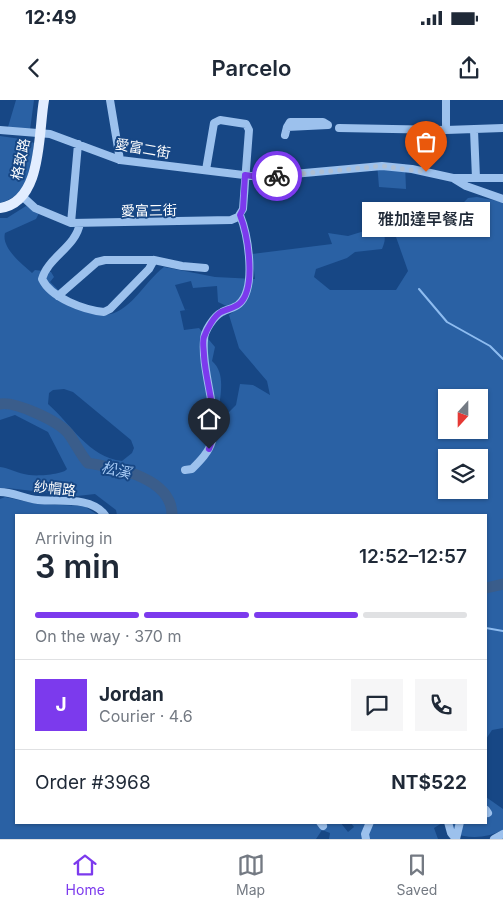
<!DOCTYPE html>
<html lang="en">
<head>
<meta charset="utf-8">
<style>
	:root { --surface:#fff; --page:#f6f6f7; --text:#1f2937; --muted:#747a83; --line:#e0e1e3; --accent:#7c3aed }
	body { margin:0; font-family:Inter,"Noto Sans TC",sans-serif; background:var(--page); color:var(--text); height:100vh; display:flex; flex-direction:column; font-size:19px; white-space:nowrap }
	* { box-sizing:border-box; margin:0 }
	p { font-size:16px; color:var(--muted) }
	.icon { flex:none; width:28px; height:28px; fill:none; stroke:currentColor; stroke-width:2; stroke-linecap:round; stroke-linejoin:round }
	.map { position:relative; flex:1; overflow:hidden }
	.drawer { position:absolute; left:15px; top:414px; width:472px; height:310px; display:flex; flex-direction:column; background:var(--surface); border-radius:0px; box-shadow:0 1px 4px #0004 }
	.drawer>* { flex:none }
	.needle { width:32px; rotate:201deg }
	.fabs { position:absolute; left:438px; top:289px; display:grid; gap:10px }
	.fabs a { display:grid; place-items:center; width:50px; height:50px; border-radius:0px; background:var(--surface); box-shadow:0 1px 4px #0004; font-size:25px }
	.pin { position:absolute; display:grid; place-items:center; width:42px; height:42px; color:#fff; margin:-51px -21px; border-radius:50% 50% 50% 0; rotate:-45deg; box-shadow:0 0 5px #0007 }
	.pin .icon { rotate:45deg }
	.courier { position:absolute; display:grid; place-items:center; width:50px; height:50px; margin:-25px; border:4px solid #7c3aed; border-radius:50%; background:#fff; color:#222; box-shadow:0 1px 6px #0007 }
	.bubble { position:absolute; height:35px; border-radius:0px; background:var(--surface); box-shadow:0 1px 4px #0004; font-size:16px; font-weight:600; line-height:35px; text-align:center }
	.overview em { font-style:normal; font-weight:600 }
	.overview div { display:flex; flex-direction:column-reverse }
	.overview { display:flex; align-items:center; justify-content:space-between; height:85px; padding:0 20px }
	h1 { font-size:32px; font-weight:600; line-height:38px }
	.bar { display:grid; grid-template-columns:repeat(4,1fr); gap:8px 5px; align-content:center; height:60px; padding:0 20px }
	.bar i { height:6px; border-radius:4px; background:var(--line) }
	.bar .selected { background:var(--accent) }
	.bar p { grid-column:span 4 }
	.line { display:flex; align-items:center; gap:12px; padding:0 20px; border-top:1px solid var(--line) }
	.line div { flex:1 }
	.round { display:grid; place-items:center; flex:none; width:52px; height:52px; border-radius:0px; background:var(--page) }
	.status { display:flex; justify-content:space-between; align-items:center; height:35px; padding:0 25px; background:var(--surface); direction:ltr }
	.status svg { height:14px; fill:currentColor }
	header { display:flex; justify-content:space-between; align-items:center; height:65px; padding:0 20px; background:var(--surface); font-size:22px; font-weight:600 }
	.tabs { display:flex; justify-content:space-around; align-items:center; height:70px; border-top:1px solid var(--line); background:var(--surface); font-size:14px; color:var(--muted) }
	.tabs a { display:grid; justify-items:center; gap:2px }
	.tabs .selected { color:var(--accent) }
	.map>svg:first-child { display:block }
	.green { fill:#2a61a4; fill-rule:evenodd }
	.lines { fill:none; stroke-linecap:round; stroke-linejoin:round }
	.stream { stroke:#8ebcf0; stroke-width:2 }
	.river { stroke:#3a5d8b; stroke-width:11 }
	.minor { stroke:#9cc1ed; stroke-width:8 }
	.major { stroke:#e2edff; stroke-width:10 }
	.done { stroke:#aebfd4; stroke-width:5; stroke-dasharray:0 9 }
	.route { stroke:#7c3aed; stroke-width:6 }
	.labels { text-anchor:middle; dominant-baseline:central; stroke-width:4; stroke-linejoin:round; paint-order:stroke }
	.street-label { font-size:14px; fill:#fff; stroke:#174785 }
	.water-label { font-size:15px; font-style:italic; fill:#a7cbf5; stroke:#174785 }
</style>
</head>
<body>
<div class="status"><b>12:49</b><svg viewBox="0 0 49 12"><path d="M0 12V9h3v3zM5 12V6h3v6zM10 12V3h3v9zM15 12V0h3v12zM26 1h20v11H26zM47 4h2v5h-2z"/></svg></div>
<header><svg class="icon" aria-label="back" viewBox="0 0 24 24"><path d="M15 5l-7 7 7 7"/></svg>Parcelo<svg class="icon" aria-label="share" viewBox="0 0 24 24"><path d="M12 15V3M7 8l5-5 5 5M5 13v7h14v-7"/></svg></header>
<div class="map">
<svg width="503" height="739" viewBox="0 0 503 739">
	<rect width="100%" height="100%" fill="#174785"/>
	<path class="green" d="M16 0H34L30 30 8 27Z
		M0 36 28 40 34 43C31 70 30 94 0 103Z
		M377 63 405 64 406 89 379 87Z
		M477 97 503 102V628L492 630 486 639V415H117L116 410 95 394 77 396 7 388 0 389V367C9 368 15 372 24 374 32 377 63 375 67 369L48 332 15 315 0 320V118H7L26 106 39 113 36 119 5 133C1 148 22 164 32 173L35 170 51 172 54 177 50 182C58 189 64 198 72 204 77 208 85 210 90 212 125 226 140 185 164 167L215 177 255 179 252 154 332 144 328 133 348 136 371 129H380C387 136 385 141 382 149L355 152 347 158 316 169 314 177 330 190H396L408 171 396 137 387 127V117C406 104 433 109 456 110L468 98ZM191 181 193 188 217 186 218 202 235 210 229 215 239 248 267 281 270 295 253 285 240 284 236 305 229 312 219 307C221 292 225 272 212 261L215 247 199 228 184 230 180 211 192 209 185 210 175 185ZM64 289 73 292 131 340 134 348 132 353 122 361C88 357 71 324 48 304L49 293 53 290ZM446 298H479V330H446ZM446 358H479V390H446Z
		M5 397 37 404 84 406 98 415H16V722H340L348 732 354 727 351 723H442L434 728 438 739H329L330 733 322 730 316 739H0V399Z
		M486 697 503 709V730C485 739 468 739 450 732L449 723 486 722Z"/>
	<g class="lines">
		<path class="stream" d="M419 189 447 222 490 246 503 259
			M0 301 1 303
			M486 528 503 531"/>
		<path class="river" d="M0 304C15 301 58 321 68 333 75 342 80 354 88 363 116 368 172 377 172 415
			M486 488 503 484"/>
		<path class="minor" d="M110 0 120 60
			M339 28 446 30 503 28
			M0 30 50 34 120 60 260 77 382 66 412 69 453 78 466 86 503 99
			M446 30V0
			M474 30 476 78
			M285 35 287 27 328 25 323 22H290L287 27
			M453 78H503
			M23 97 35 108 71 123 231 120 238 117 243 109 249 30 246 24 220 20 214 23 206 70
			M71 123 78 44
			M80 123C76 147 48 157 42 179 51 198 84 210 104 212L110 209 149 169 154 160
			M58 196 97 162 105 160H154L182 166 205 168
			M185 370 192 369C200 361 209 352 212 341 220 316 201 271 204 240 204 231 214 216 222 212 227 209 235 208 239 204 257 188 248 135 240 115
			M0 392C13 392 25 399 38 400 59 402 91 396 105 415
			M486 710 488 713
			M320 722 323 726
			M448 722 451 733 456 739
			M366 739 365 734 370 722
			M456 739 460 722
			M494 739 503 734"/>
		<path class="major" d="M0 108C43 102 38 33 44 0"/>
	</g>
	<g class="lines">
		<path class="done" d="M277 76 382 66 426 72"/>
		<path class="route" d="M209 349C221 322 206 286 204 256 204 250 202 242 204 237 207 229 214 216 221 212 227 209 234 208 239 204 257 189 248 135 240 115L243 109 245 75 260 77 277 76"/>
	</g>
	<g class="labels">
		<g class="street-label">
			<text transform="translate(143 48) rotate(10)">愛富二街</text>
			<text transform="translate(20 59) rotate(-78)">格致路</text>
			<text transform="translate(149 110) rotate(-1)">愛富三街</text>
			<text transform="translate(55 388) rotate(6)">紗帽路</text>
		</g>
		<g class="water-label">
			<text transform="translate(116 370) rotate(13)">松溪</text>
		</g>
	</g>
</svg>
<div class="fabs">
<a><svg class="needle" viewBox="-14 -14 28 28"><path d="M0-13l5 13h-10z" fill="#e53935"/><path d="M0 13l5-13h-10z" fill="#747a83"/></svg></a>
<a><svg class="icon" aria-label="layers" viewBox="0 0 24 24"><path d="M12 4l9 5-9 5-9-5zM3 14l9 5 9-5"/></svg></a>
</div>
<div class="pin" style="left:426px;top:72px;background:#ea580c"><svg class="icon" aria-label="bag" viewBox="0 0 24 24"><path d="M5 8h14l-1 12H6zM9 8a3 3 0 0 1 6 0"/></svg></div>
<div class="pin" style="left:209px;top:349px;background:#1f2937"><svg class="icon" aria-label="home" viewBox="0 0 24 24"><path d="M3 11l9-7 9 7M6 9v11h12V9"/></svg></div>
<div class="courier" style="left:277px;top:76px"><svg class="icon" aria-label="bike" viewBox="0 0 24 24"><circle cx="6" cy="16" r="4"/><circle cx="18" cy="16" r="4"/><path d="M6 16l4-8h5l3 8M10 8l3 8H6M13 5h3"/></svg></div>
<div class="bubble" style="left:362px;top:102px;width:128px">雅加達早餐店</div>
<section class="drawer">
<div class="overview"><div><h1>3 min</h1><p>Arriving in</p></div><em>12:52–12:57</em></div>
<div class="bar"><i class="selected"></i><i class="selected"></i><i class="selected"></i><i></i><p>On the way · 370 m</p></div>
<div class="line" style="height:90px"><b class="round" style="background:var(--accent);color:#fff">J</b><div><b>Jordan</b><p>Courier · 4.6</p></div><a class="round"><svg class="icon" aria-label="chat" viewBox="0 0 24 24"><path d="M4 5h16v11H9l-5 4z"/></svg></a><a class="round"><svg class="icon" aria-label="phone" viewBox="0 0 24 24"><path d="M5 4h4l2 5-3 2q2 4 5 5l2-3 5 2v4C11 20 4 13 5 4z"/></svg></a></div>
<div class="line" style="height:65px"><div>Order #3968</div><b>NT$522</b></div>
</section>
</div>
<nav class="tabs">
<a class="selected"><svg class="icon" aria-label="home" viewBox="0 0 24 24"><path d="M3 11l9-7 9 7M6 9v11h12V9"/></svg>Home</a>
<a><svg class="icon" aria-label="map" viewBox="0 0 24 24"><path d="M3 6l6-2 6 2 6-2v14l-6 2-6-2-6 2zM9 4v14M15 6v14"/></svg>Map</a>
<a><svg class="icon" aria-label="saved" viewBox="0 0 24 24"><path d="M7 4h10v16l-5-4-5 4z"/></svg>Saved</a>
</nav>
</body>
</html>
